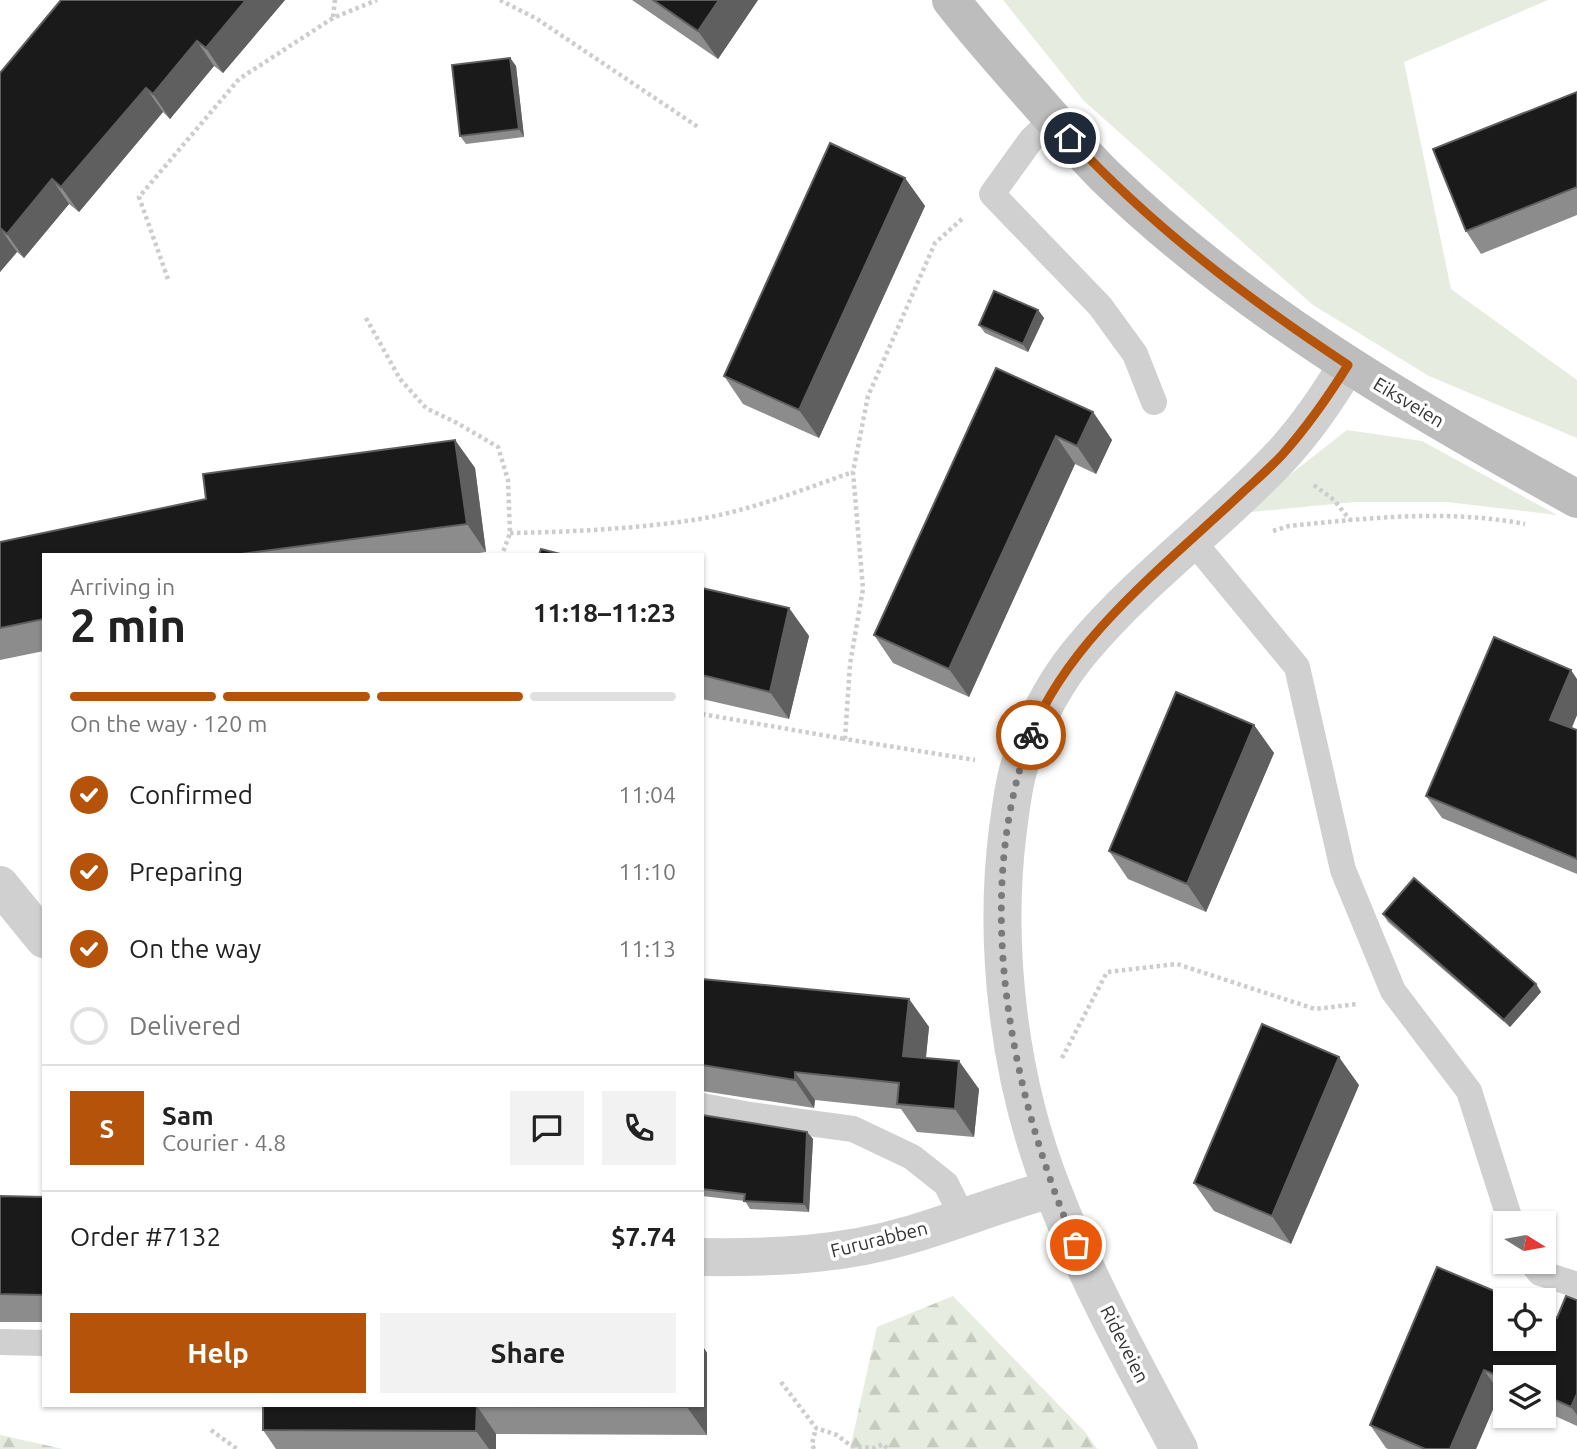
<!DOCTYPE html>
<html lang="en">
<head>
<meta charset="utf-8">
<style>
	:root { --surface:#fff; --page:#f2f2f2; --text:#222; --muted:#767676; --line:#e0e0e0; --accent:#b45309 }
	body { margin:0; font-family:Ubuntu,sans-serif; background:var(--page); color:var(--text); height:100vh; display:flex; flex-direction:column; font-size:26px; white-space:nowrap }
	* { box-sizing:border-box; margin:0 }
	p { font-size:23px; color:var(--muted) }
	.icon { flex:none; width:38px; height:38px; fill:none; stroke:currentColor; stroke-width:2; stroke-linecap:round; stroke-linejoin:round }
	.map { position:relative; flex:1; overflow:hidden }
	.side { position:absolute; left:42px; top:553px; width:662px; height:854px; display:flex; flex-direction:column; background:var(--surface); border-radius:0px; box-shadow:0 2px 5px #0004 }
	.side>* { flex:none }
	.needle { width:46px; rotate:101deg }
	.buttons { position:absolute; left:1493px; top:1211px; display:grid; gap:14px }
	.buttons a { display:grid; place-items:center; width:63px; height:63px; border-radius:0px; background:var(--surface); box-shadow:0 2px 5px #0004; font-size:35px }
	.pin { position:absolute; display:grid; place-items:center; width:60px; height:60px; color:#fff; margin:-30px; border:4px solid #fff; border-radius:50%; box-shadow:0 2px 7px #0007 }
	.courier { position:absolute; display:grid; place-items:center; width:70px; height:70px; margin:-35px; border:5px solid #b45309; border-radius:50%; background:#fff; color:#222; box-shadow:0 2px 9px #0007 }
	.summary em { font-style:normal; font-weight:700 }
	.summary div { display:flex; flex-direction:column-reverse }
	.summary { display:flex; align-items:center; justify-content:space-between; height:119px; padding:0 28px }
	h1 { font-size:46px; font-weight:700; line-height:52px }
	.bar { display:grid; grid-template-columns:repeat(4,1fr); gap:10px 7px; align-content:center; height:84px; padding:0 28px }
	.bar i { height:9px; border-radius:5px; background:var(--line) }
	.bar .active { background:var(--accent) }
	.bar p { grid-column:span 4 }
	.line { display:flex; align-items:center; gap:18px; padding:0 28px; border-top:2px solid var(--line) }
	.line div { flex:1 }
	.round { display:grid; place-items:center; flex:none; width:74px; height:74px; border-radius:0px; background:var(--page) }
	ol { padding:0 28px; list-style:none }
	li { display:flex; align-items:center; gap:21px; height:77px }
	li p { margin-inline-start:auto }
	li .icon { padding:7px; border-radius:50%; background:var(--accent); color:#fff; stroke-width:4 }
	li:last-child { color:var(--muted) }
	li i { width:38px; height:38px; border:4px solid var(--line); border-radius:50% }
	.primary-button { display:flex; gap:14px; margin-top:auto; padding:14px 28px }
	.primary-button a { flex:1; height:80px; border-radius:0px; background:var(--accent); color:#fff; font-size:28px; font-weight:700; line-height:80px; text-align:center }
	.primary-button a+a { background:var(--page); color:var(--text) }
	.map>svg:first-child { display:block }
	.green { fill:#e6ecdf }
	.forest { fill:url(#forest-firs) }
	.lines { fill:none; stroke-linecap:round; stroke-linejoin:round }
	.path { stroke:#cdcdcd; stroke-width:4.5; stroke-dasharray:3.5 3.5; stroke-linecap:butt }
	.lane { stroke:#d0d0d0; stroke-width:26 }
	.street { stroke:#d0d0d0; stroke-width:38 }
	.secondary { stroke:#bdbdbd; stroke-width:38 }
	.wall { fill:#8c8c8c }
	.shaded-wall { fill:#5f5f5f }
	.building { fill:#1a1a1a; stroke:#5f5f5f; stroke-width:2 }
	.done { stroke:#7a7a7a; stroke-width:7; stroke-dasharray:0 12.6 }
	.route { stroke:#b45309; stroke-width:9 }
	.labels { text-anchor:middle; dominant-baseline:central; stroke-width:7; stroke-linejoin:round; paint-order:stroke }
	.street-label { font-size:19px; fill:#333; stroke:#fff }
</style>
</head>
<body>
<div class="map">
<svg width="1577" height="1449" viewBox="0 0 1577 1449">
	<defs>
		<pattern id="forest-firs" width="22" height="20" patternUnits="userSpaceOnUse" patternTransform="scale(1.75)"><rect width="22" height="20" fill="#e6ecdf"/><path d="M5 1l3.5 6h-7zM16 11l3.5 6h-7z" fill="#c6cbc0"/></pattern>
	</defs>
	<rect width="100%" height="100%" fill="#fff"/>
	<path class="green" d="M1003 0H1548L1404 62 1451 289 1577 380V438L1429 376 1313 305 1084 101Z
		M1347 430 1422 441 1557 515 1447 502H1355L1241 513Z"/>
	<path class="forest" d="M953 1296 1086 1433 1097 1449H850L877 1327Z
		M0 1435 63 1449H0Z"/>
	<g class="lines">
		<path class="path" d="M500 0 537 19 698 127
			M333 17 335 0
			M962 219 935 243 868 396 853 472 863 589 850 664 845 739 975 760
			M168 279 139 197 239 79 333 18 377 0
			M366 318 400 379 426 408 457 423 498 447 508 480 510 533 502 555
			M1314 485 1334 500 1350 520
			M1273 531 1289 526C1367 518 1447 509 1525 524
			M510 533C571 532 633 529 693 520 747 512 801 490 853 472
			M702 714 845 739
			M1062 1058 1107 972 1177 964 1315 1009 1357 1004
			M781 1382 816 1428 837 1435 851 1446 874 1448 883 1444 888 1449
			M211 1430 237 1449
			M814 1449 812 1444 816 1428"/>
		<path class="lane" d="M1053 119 1031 140 992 194 1100 306 1135 354 1154 402
			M1192 540 1297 667 1343 870 1393 991 1469 1091 1511 1223
			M702 1106 750 1115 853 1129 912 1157 946 1184 962 1216
			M1531 1262 1540 1273 1577 1285
			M0 1342 44 1343"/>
		<path class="street" d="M0 885 44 939
			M702 1257C771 1258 843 1255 909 1235 957 1221 1003 1202 1052 1189
			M1179 1449C1134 1365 1087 1280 1053 1191 1009 1081 993 946 1008 829 1011 808 1013 787 1019 767 1033 724 1054 682 1084 647 1143 577 1220 522 1281 456 1307 428 1328 397 1347 365"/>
		<path class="secondary" d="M951 0C978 35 1008 68 1037 101 1059 126 1081 152 1105 176 1243 310 1410 406 1577 499"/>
	</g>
	<path class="wall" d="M61 0H285L223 73 214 66 170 119 163 112 79 212 69 204 24 258 17 252 0 272V73Z
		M632 0H758L718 59Z
		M510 58 516 66 524 137 466 144 460 136Z
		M1577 92V215L1481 254 1466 231Z
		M905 178 925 206 819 438 743 404 724 376Z
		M1038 310 1044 318 1028 352 985 333 979 325Z
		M996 368 1093 412 1112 440 1096 474 1075 464 969 697 893 663 874 635Z
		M455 440 475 468 486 552 466 555H44V651L0 660V542L206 499Z
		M702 588 789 608 809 636 789 719 702 699Z
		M1577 715 1572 728 1577 730V874L1442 818 1426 796Z
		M1254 725 1274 753 1206 912 1128 879 1109 851Z
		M1383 914 1536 984 1541 992 1510 1027 1388 922Z
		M702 979 909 999 929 1027 926 1058 979 1089 974 1137 917 1132 901 1109 815 1100 814 1108 702 1091Z
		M1359 1085 1291 1244 1214 1211 1194 1183Z
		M702 1115 807 1132 813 1139 809 1212 750 1209 745 1201 702 1196Z
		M0 1196 44 1197V1322H0Z
		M1577 1300V1426L1544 1411V1377H1505V1395L1500 1393 1476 1449H1388L1386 1448 1370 1425 1557 1318Z
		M702 1345 707 1353V1435L496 1434V1449H276L263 1430V1405H702Z"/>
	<path class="shaded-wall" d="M246 0H285L223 73 206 48Z
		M719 0H758L718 59 698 31Z
		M197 41 214 66 170 119 153 94Z
		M510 58 516 66 524 137 519 129Z
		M146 88 163 112 79 212 61 187Z
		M905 178 925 206 819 438 799 410Z
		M52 179 69 204 24 258 7 234Z
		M0 228 17 252 0 272Z
		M1038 310 1044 318 1028 352 1023 344Z
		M1093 412 1112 440 1096 474 1077 446Z
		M1056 436 1075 464 969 697 949 669Z
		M455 440 475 468 486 552 467 524Z
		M789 608 809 636 789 719 770 692Z
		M1571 670 1577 679V715L1565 742 1550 720Z
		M1254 725 1274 753 1206 912 1187 884Z
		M1536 984 1541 992 1510 1027 1504 1020Z
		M909 999 929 1027 923 1084 903 1056Z
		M1339 1057 1359 1085 1291 1244 1272 1216Z
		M959 1061 979 1089 974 1137 955 1109Z
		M795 1072 815 1100 814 1108 795 1080Z
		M807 1132 813 1139 809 1212 804 1204Z
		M702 1345 707 1353V1435L687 1407V1405H702Z
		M1484 1370 1500 1393 1476 1449H1450Z
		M1577 1394V1415L1571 1407Z
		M477 1406 496 1434V1449H489L476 1431Z"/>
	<path class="building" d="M61 0H246L206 48 197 41 153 94 146 88 61 187 52 179 7 234 0 228V73Z
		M653 0H719L698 31Z
		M510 58 519 129 460 136 452 65Z
		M1577 92V187L1466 231 1433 149Z
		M830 143 905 178 799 410 724 376Z
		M994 291 1038 310 1023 344 979 325Z
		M996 368 1093 412 1077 446 1056 436 949 669 874 635Z
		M455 440 467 524 234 555H44V619L0 628V542L206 499 203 474Z
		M541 549 564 555H539Z
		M702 588 789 608 770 692 702 675Z
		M1494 637 1571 670 1550 720 1577 730V859L1426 796Z
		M1176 692 1254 725 1187 884 1109 851Z
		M1414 878 1536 984 1504 1020 1383 914Z
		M702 979 909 999 903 1056 959 1061 955 1109 897 1104 899 1083 795 1072V1080L702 1065Z
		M1262 1024 1339 1057 1272 1216 1194 1183Z
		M702 1115 807 1132 804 1204 744 1201 745 1194 702 1189Z
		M0 1196 44 1197V1295L0 1294Z
		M1437 1267 1516 1300H1505V1339H1544V1312L1557 1318 1566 1296 1577 1300V1394L1571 1407 1544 1395V1377H1505V1379L1484 1370 1450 1449H1425L1370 1425Z
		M263 1405H687V1407L477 1406 476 1431 263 1430Z"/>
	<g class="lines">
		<path class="done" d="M1031 735C971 895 1010 1093 1076 1245"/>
		<path class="route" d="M1031 735C1068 639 1169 562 1243 492 1256 480 1270 468 1282 455 1307 427 1328 397 1348 365 1248 299 1151 226 1070 138"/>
	</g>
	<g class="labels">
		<g class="street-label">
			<text transform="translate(1409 402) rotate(31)">Eiksveien</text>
			<text transform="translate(879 1239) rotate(-14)">Fururabben</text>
			<text transform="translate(1125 1344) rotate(63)">Rideveien</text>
		</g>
	</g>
</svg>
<div class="buttons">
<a><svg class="needle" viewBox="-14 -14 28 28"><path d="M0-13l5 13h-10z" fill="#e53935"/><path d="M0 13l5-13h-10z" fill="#767676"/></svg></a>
<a><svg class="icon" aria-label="locate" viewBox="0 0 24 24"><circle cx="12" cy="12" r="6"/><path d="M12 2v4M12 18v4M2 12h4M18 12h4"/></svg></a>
<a><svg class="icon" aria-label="layers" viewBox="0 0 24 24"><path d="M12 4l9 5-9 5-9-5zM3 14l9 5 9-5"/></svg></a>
</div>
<div class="pin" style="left:1076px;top:1245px;background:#ea580c"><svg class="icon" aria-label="bag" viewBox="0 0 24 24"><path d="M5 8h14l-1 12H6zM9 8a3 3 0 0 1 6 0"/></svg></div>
<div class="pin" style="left:1070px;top:138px;background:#1f2937"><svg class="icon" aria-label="home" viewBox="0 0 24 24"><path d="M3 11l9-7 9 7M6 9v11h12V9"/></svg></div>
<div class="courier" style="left:1031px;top:735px"><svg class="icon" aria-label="bike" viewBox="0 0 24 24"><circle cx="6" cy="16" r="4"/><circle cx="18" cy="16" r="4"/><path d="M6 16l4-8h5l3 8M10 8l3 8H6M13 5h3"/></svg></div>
<section class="side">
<div class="summary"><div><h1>2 min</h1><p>Arriving in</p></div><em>11:18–11:23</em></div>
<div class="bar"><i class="active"></i><i class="active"></i><i class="active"></i><i></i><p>On the way · 120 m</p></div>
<ol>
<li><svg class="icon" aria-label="check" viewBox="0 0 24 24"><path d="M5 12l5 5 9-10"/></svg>Confirmed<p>11:04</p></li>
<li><svg class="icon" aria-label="check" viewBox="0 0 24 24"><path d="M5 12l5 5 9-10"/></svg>Preparing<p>11:10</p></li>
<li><svg class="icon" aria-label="check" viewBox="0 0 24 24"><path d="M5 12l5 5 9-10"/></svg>On the way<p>11:13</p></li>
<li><i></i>Delivered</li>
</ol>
<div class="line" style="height:126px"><b class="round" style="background:var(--accent);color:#fff">S</b><div><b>Sam</b><p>Courier · 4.8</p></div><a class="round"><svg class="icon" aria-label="chat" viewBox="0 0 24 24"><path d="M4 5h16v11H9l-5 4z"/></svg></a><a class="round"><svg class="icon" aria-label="phone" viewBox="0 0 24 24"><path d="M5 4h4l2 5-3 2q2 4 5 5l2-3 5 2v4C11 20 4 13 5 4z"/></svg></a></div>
<div class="line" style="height:91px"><div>Order #7132</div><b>$7.74</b></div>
<div class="primary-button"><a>Help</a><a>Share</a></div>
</section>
</div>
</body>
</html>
